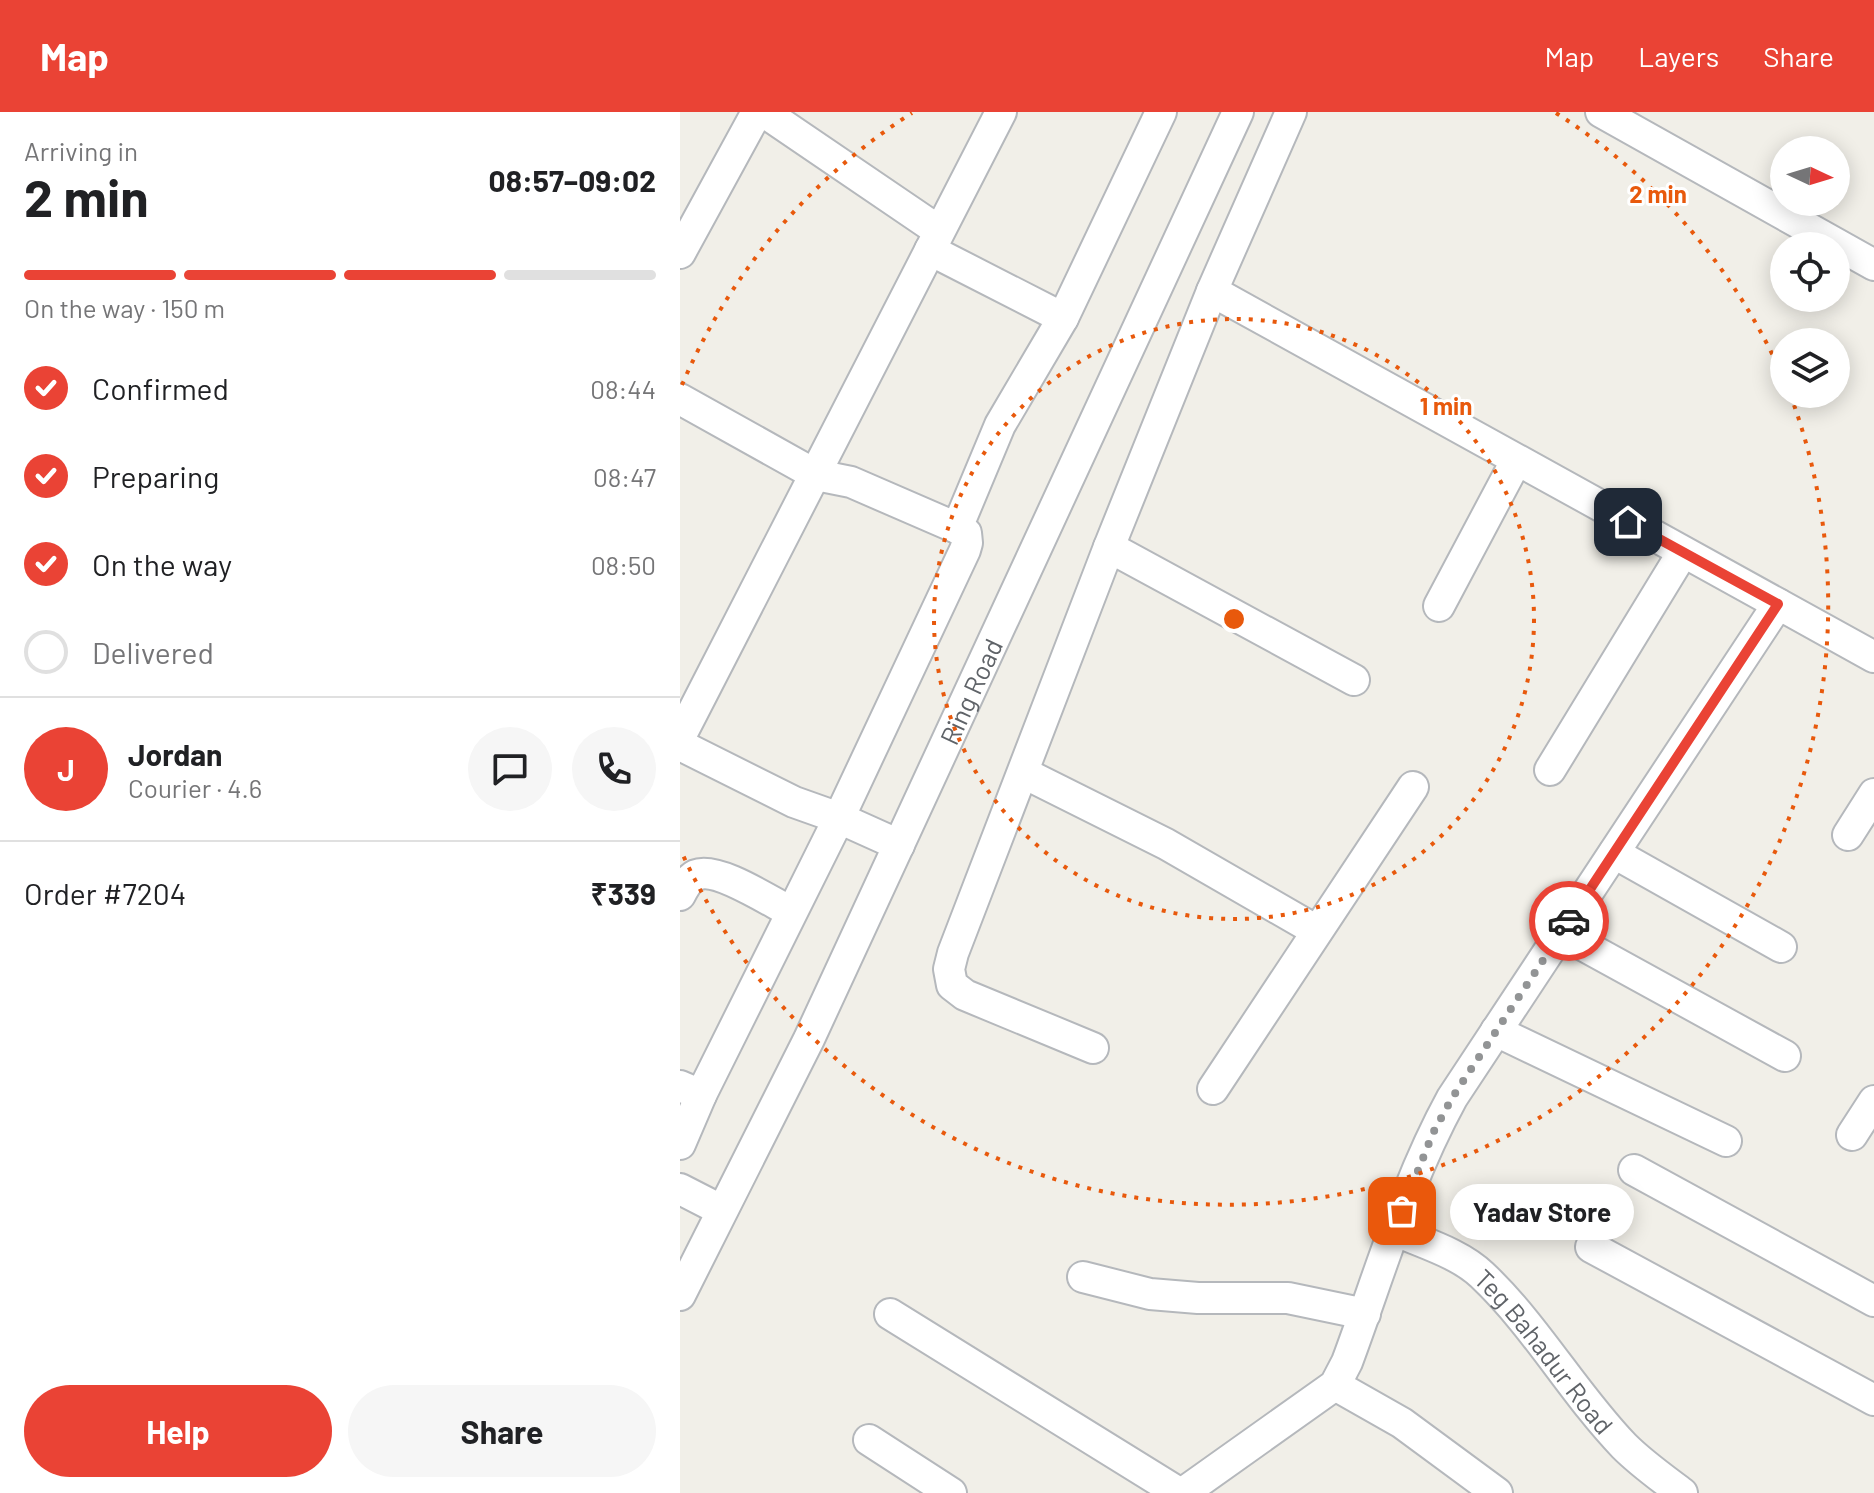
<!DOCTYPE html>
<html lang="en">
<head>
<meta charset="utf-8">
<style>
	:root { --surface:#fff; --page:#f6f6f6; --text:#202124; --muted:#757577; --line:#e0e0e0; --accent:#ea4335 }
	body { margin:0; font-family:Barlow,sans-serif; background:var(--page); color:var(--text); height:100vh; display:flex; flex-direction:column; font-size:30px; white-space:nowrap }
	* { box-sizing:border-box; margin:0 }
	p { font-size:26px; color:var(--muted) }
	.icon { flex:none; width:44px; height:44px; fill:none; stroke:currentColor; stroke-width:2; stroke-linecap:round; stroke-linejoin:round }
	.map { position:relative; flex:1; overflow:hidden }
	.drawer { display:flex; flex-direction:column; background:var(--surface); width:680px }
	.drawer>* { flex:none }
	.needle { width:52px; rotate:94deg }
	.buttons { position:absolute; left:1090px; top:24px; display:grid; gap:16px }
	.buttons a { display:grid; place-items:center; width:80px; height:80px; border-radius:50%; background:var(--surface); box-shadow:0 4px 20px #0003; font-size:40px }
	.pin { position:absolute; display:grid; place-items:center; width:68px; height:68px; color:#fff; margin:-34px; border-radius:16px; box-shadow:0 4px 12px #0006 }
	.courier { position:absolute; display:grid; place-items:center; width:80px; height:80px; margin:-40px; border:6px solid #ea4335; border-radius:50%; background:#fff; color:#222; box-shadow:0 2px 10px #0007 }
	.bubble { position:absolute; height:56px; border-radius:28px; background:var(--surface); box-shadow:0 4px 20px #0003; font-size:26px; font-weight:700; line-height:56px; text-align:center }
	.headline em { font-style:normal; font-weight:700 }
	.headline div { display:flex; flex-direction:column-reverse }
	.headline { display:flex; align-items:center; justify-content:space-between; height:136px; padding:0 24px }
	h1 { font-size:52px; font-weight:700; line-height:60px }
	.bar { display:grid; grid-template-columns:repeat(4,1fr); gap:12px 8px; align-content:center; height:96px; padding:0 24px }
	.bar i { height:10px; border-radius:6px; background:var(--line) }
	.bar .on { background:var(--accent) }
	.bar p { grid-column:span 4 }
	.line { display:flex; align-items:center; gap:20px; padding:0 24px; border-top:2px solid var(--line) }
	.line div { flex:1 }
	.round { display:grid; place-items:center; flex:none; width:84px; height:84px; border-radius:42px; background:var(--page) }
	ol { padding:0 24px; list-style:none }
	li { display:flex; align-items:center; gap:24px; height:88px }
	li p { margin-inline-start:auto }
	li .icon { padding:8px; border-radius:50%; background:var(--accent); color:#fff; stroke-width:4 }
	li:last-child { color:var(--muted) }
	li i { width:44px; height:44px; border:4px solid var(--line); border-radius:50% }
	.button { display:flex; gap:16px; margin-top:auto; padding:16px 24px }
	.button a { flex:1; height:92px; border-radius:48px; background:var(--accent); color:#fff; font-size:32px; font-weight:700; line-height:92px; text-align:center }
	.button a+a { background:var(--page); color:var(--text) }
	header { display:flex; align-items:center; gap:48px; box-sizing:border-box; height:112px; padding:0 40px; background:var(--accent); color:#fff }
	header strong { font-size:38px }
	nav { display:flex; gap:44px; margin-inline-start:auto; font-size:28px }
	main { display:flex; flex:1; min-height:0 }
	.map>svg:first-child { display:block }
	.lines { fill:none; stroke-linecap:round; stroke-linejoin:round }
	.minor-casing { stroke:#b5b8bc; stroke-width:34 }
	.minor { stroke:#fff; stroke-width:30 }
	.done { stroke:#929495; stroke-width:8; stroke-dasharray:0 14.4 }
	.route { stroke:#ea4335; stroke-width:10 }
	.ring { fill:none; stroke:#e8590c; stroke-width:4; stroke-dasharray:4 8 }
	.labels { text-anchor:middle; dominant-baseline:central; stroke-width:6; stroke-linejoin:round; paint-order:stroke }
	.street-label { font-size:26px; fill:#5f6368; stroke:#fff }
	.centre { fill:#e8590c; stroke:#fff; stroke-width:4 }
	.ring-label { font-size:24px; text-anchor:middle; font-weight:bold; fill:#e8590c; stroke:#fff; stroke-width:6; stroke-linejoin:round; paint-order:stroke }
</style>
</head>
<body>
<header>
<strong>Map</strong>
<nav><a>Map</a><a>Layers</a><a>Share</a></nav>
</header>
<main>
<section class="drawer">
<div class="headline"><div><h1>2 min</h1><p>Arriving in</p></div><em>08:57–09:02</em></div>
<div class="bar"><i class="on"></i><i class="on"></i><i class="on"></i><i></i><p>On the way · 150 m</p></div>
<ol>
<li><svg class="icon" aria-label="check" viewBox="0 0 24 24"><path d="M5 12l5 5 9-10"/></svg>Confirmed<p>08:44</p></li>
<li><svg class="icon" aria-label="check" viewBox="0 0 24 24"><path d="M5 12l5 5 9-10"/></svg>Preparing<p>08:47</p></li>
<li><svg class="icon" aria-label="check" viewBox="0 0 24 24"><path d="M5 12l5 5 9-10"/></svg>On the way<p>08:50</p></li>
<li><i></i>Delivered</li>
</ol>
<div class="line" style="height:144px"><b class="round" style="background:var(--accent);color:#fff">J</b><div><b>Jordan</b><p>Courier · 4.6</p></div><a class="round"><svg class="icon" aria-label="chat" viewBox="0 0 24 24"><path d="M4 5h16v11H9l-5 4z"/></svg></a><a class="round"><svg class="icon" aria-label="phone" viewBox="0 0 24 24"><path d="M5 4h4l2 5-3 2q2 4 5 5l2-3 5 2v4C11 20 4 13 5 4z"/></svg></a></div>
<div class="line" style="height:104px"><div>Order #7204</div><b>₹339</b></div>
<div class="button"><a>Help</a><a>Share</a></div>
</section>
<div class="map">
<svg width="1194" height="1381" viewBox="0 0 1194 1381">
	<rect width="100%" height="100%" fill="#f1efe8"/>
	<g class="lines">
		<g class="minor-casing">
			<g id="minor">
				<path d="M84 0 259 119"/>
				<path d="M921 0 1194 153"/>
				<path d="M0 141 77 0"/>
				<path d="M532 179 1194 545"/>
				<path d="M383 206 481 0"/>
				<path d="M0 287 136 363 171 370 277 416"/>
				<path d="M429 435 674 568"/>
				<path d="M759 494 836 349"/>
				<path d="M0 625 321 0"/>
				<path d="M0 633 114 690 159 706 285 438 287 431 286 421 277 416 320 313 383 206 250 138"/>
				<path d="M870 658 1003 440"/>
				<path d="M344 661 486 732 637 819"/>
				<path d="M1168 723 1194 682"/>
				<path d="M934 741 1101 835"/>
				<path d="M0 783C4 775 8 767 16 763 37 754 91 790 111 800"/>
				<path d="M881 821 1105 944"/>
				<path d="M816 919 1046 1029"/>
				<path d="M413 936 285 883 272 873 269 857 273 841 429 435 532 179 611 0"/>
				<path d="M0 974 21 983 159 706 219 733"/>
				<path d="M533 977 733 675"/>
				<path d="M1172 1023 1194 989"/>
				<path d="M0 1032 21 983"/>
				<path d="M954 1058 1194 1189"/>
				<path d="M0 1077 41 1098"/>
				<path id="s1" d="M714 1118C743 1131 779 1141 802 1163 856 1214 893 1281 944 1334 962 1352 982 1366 1002 1381"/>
				<path d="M911 1135 1194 1288"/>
				<path d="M403 1165 470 1182 518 1186H608L685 1202"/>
				<path id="s2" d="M0 1183 129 927 558 0"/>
				<path d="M210 1202 499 1381"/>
				<path d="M655 1273 722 1311 817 1381"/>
				<path d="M189 1328 271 1381"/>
				<path d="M503 1381 655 1273 667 1250C700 1161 726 1070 772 986L1098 492"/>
			</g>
		</g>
		<use href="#minor" class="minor"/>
	</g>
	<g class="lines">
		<path class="done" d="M722 1099 753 1021 772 986 889 809"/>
		<path class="route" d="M889 809 1098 492 948 410"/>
	</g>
	<g class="ring">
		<circle cx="554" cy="507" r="300"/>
		<path d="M2 273A600 600 0 0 1 232 1M876 1A600 600 0 0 1 1102 263M1110 282A600 600 0 0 1 2 741"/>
	</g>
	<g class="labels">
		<g class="street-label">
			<text stroke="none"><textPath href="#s2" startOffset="670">Ring Road</textPath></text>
			<text stroke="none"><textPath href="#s1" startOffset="198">Teg Bahadur Road</textPath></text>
		</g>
	</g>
	<circle cx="554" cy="507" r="12" class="centre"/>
	<g class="ring-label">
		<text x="978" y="91">2 min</text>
		<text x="766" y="303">1 min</text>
	</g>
</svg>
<div class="buttons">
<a><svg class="needle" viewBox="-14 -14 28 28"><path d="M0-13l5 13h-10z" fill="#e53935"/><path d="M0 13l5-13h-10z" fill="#757577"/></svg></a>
<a><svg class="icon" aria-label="locate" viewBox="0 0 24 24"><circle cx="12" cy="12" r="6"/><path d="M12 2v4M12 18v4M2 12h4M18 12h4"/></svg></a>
<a><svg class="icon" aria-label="layers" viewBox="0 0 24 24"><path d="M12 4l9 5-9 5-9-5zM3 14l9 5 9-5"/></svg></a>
</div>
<div class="pin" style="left:722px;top:1099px;background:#ea580c"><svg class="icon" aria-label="bag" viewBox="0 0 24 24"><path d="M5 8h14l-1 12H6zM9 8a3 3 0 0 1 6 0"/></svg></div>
<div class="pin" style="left:948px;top:410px;background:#1f2937"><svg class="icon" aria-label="home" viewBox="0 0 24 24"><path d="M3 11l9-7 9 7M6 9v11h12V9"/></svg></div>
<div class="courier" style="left:889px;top:809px"><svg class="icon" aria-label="car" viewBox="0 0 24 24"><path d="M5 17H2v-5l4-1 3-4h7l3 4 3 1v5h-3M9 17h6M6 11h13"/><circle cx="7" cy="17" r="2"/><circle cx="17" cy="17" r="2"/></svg></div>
<div class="bubble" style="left:770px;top:1072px;width:184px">Yadav Store</div>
</div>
</main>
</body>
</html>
